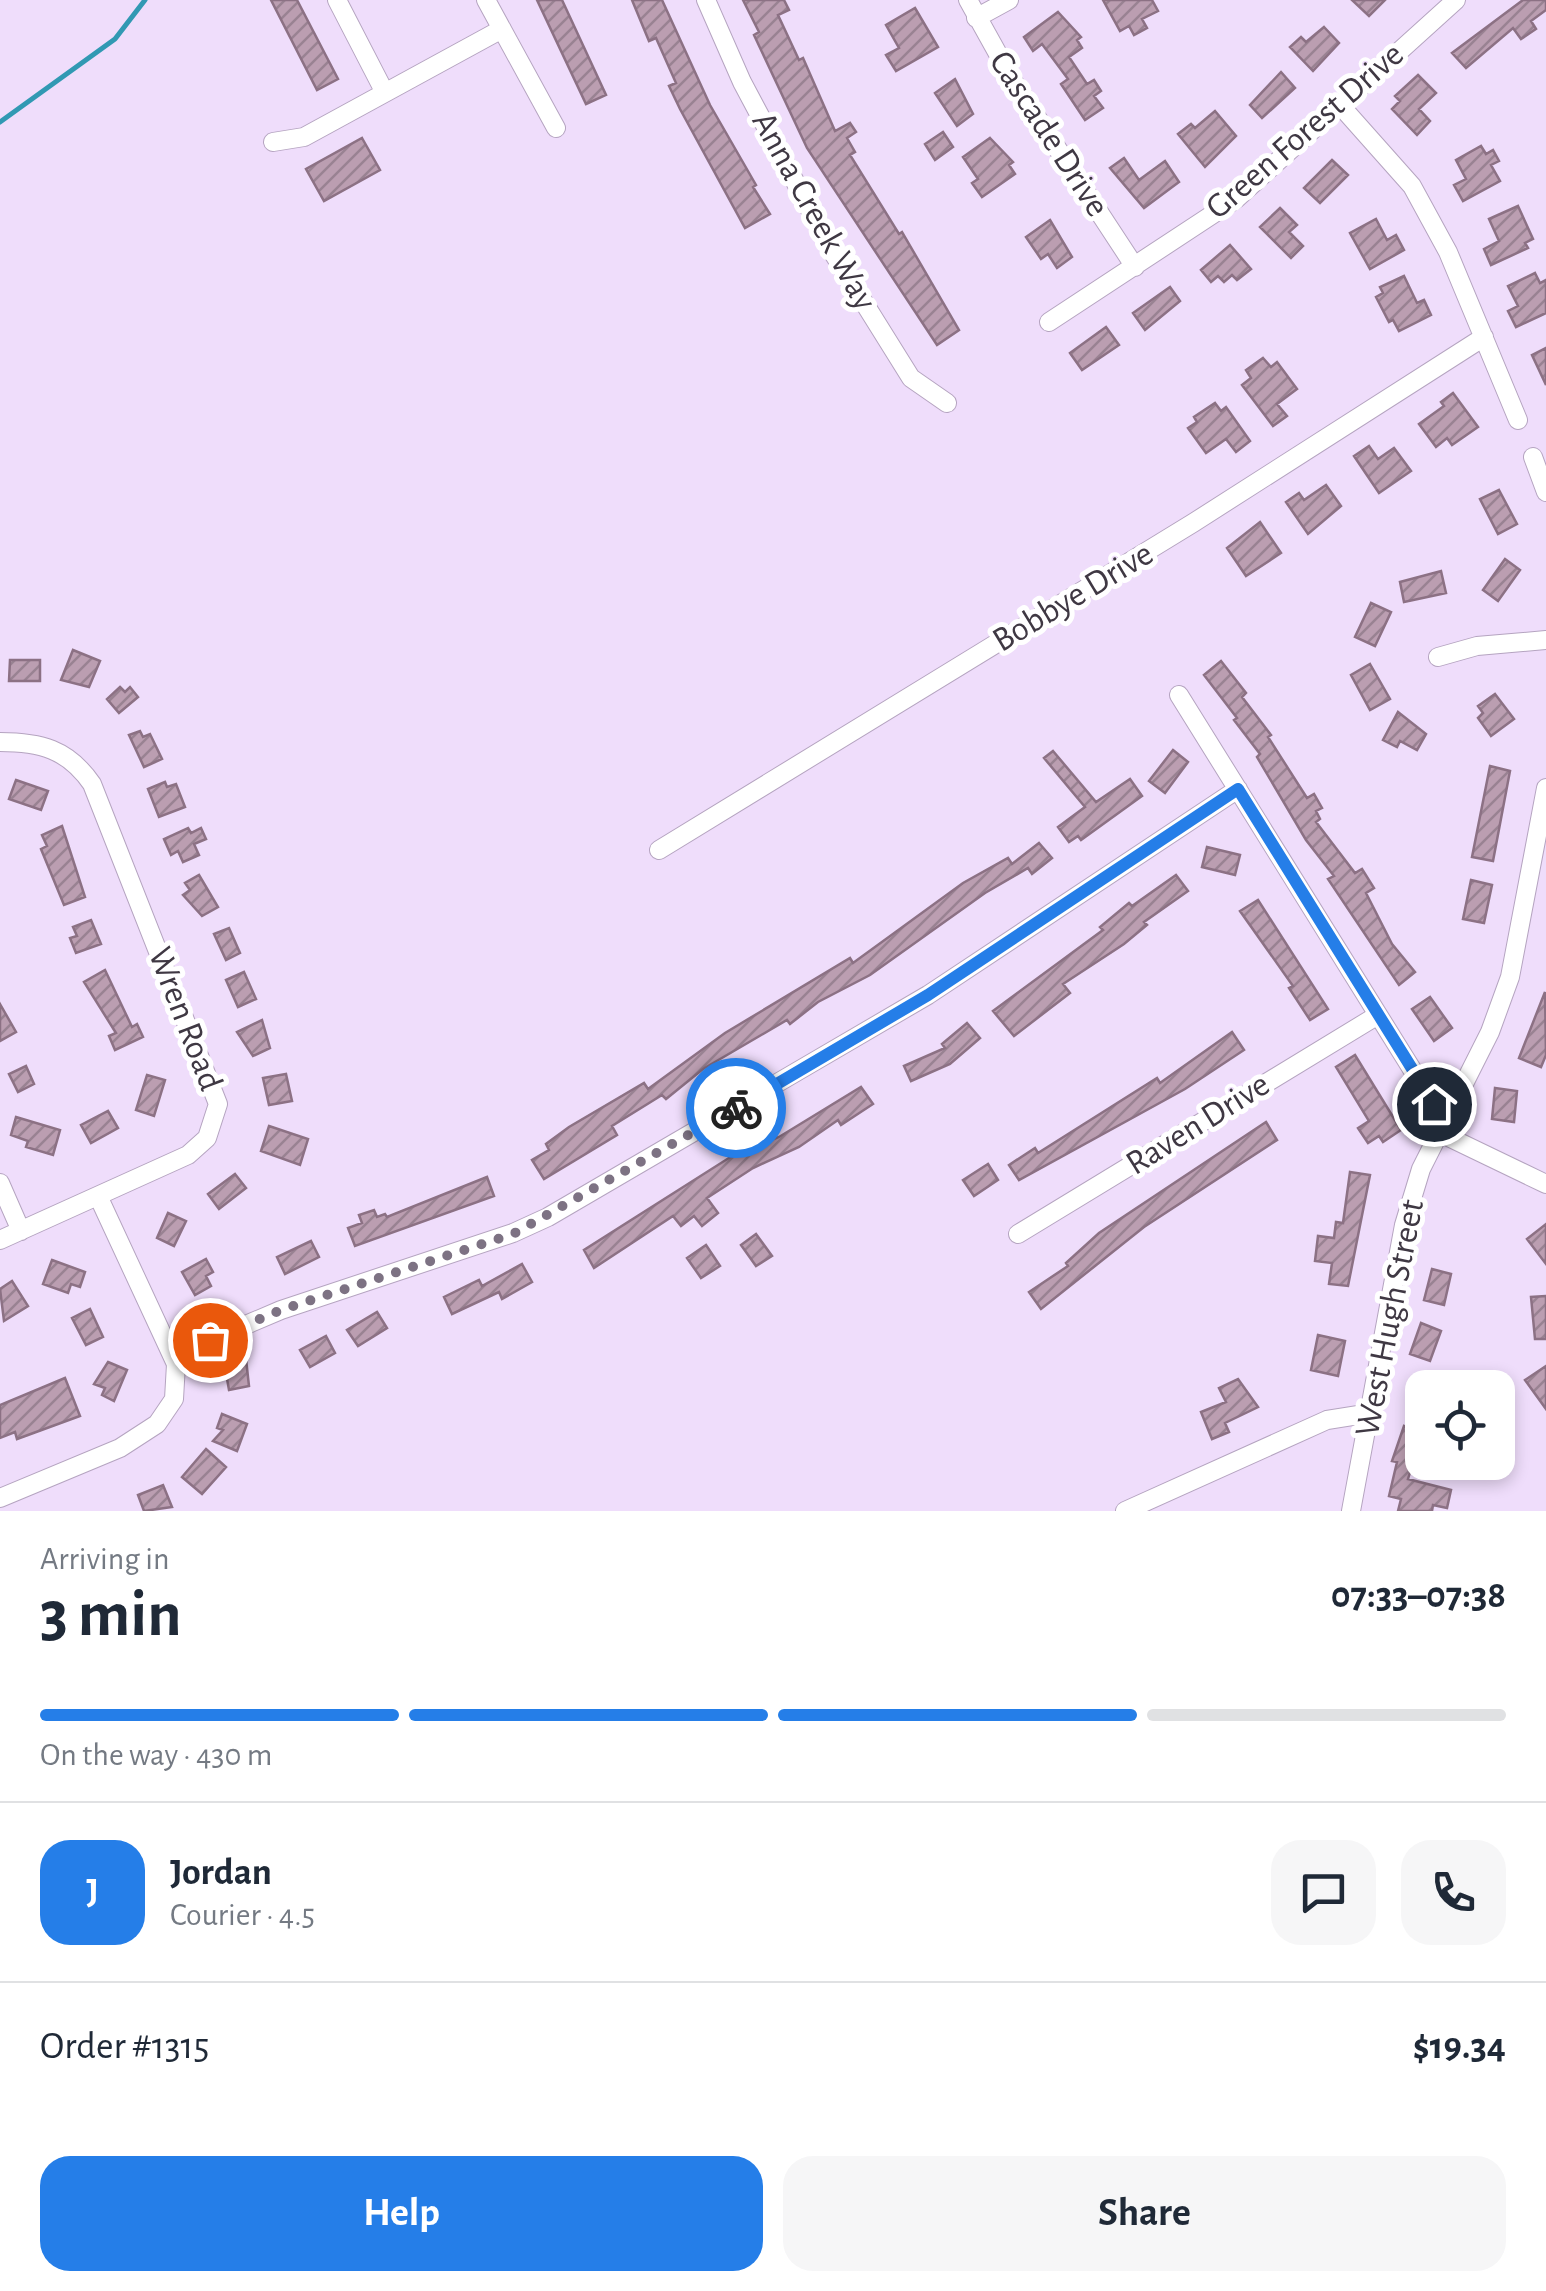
<!DOCTYPE html>
<html lang="en">
<head>
<meta charset="utf-8">
<style>
	:root { --surface:#fff; --page:#f6f6f7; --text:#1f2937; --muted:#747a83; --line:#e0e1e3; --accent:#257ee8 }
	body { margin:0; font-family:"Alegreya Sans",sans-serif; background:var(--page); color:var(--text); height:100vh; display:flex; flex-direction:column; font-size:38px; white-space:nowrap }
	* { box-sizing:border-box; margin:0 }
	p { font-size:32px; color:var(--muted) }
	.icon { flex:none; width:55px; height:55px; fill:none; stroke:currentColor; stroke-width:2; stroke-linecap:round; stroke-linejoin:round }
	.map { position:relative; height:1511px; overflow:hidden }
	.side { display:flex; flex-direction:column; background:var(--surface); flex:1 }
	.side>* { flex:none }
	.buttons { position:absolute; left:1405px; top:1370px; display:grid; gap:20px }
	.buttons a { display:grid; place-items:center; width:110px; height:110px; border-radius:20px; background:var(--surface); box-shadow:0 5px 15px #0003; font-size:50px }
	.pin { position:absolute; display:grid; place-items:center; width:85px; height:85px; color:#fff; margin:-42px; border:5px solid #fff; border-radius:50%; box-shadow:0 2px 10px #0007 }
	.courier { position:absolute; display:grid; place-items:center; width:100px; height:100px; margin:-50px; border:8px solid #257ee8; border-radius:50%; background:#fff; color:#222; box-shadow:0 2px 12px #0007 }
	.headline em { font-style:normal; font-weight:700 }
	.headline div { display:flex; flex-direction:column-reverse }
	.headline { display:flex; align-items:center; justify-content:space-between; height:170px; padding:0 40px }
	h1 { font-size:65px; font-weight:700; line-height:75px }
	.bar { display:grid; grid-template-columns:repeat(4,1fr); gap:15px 10px; align-content:center; height:120px; padding:0 40px }
	.bar i { height:12px; border-radius:8px; background:var(--line) }
	.bar .on { background:var(--accent) }
	.bar p { grid-column:span 4 }
	.line { display:flex; align-items:center; gap:25px; padding:0 40px; border-top:2px solid var(--line) }
	.line div { flex:1 }
	.round { display:grid; place-items:center; flex:none; width:105px; height:105px; border-radius:30px; background:var(--page) }
	.primary-button { display:flex; gap:20px; margin-top:auto; padding:20px 40px }
	.primary-button a { flex:1; height:115px; border-radius:30px; background:var(--accent); color:#fff; font-size:40px; font-weight:700; line-height:115px; text-align:center }
	.primary-button a+a { background:var(--page); color:var(--text) }
	.map>svg:first-child { display:block }
	.lines { fill:none; stroke-linecap:round; stroke-linejoin:round }
	.stream { stroke:#3199b3; stroke-width:5 }
	.building { fill:url(#building-hatch); stroke:#8c7184; stroke-width:2.5 }
	.minor-casing { stroke:#b5a4c0; stroke-width:20 }
	.minor { stroke:#fff; stroke-width:18 }
	.done { stroke:#7d7283; stroke-width:10; stroke-dasharray:0 18 }
	.route { stroke:#257ee8; stroke-width:12 }
	.labels { text-anchor:middle; dominant-baseline:central; stroke-width:10; stroke-linejoin:round; paint-order:stroke }
	.street-label { font-size:35px; fill:#3f3843; stroke:#fff }
</style>
</head>
<body>
<div class="map">
<svg width="1546" height="1511" viewBox="0 0 1546 1511">
	<defs>
		<pattern id="building-hatch" width="6" height="6" patternUnits="userSpaceOnUse" patternTransform="scale(2.5)"><rect width="6" height="6" fill="#bb9eb1"/><path d="M-1 1l2-2M0 6l6-6M5 7l2-2" fill="none" stroke="#998292"/></pattern>
	</defs>
	<rect width="100%" height="100%" fill="#efddfb"/>
	<g class="lines">
		<path class="stream" d="M0 122 115 39 145 0"/>
	</g>
	<path class="building" d="M271 0H297L338 79 317 90Z
		M537 0H562L606 95 586 104Z
		M632 0H662L710 105 756 185 753 187 770 214 745 228 680 109 669 86 676 83 656 38 649 41Z
		M743 0H784L789 10 778 15 799 60 803 58 835 131 850 123 856 132 847 138 855 152 850 155 899 234 902 232 959 330 937 345 807 148 754 35 759 32Z
		M1103 0H1152L1158 11 1142 19 1147 28 1134 35 1129 26 1120 31Z
		M1352 0H1385L1369 16Z
		M1523 0H1546V10L1531 21 1536 29 1521 39 1513 28 1466 68 1452 53Z
		M915 8 938 47 896 71 886 55 899 48 886 25Z
		M1058 12 1081 37 1077 40 1082 48 1069 57 1087 84 1094 80 1101 91 1094 96 1103 108 1085 120 1061 84 1068 79 1042 44 1033 51 1024 37Z
		M1324 27 1339 43 1313 71 1290 47 1301 37 1306 42Z
		M1281 72 1295 88 1262 118 1250 105Z
		M1418 75 1436 93 1419 109 1430 121 1417 135 1392 109 1400 101 1395 96Z
		M955 79 973 114 957 126 935 93Z
		M1215 111 1236 136 1205 167 1178 134 1191 124 1195 128Z
		M943 132 953 147 935 160 925 144Z
		M362 138 380 170 324 201 306 169Z
		M990 138 1013 162 1009 165 1015 174 982 197 972 183 978 179 963 157Z
		M1481 146 1486 154 1493 150 1499 161 1491 165 1500 181 1463 201 1454 185 1466 179 1456 160Z
		M1124 158 1139 180 1165 161 1179 182 1144 208 1110 168Z
		M1332 160 1348 175 1320 203 1304 188Z
		M1518 206 1533 239 1525 243 1528 248 1491 265 1484 249 1499 241 1489 219Z
		M1280 208 1297 225 1289 232 1303 246 1291 258 1260 227Z
		M1376 219 1387 240 1396 235 1404 250 1370 269 1350 233Z
		M1050 220 1072 257 1057 268 1048 254 1041 259 1026 237Z
		M1230 245 1251 269 1237 280 1232 275 1224 282 1218 276 1211 282 1201 270Z
		M1535 273 1540 283 1546 280V313L1516 327 1508 311 1518 306 1508 286Z
		M1404 276 1417 303 1424 300 1431 315 1399 331 1393 320 1389 322 1376 297 1383 293 1380 287Z
		M1170 287 1180 301 1145 330 1133 313Z
		M1106 327 1119 345 1082 370 1070 353Z
		M1546 348V385L1532 355Z
		M1263 358 1271 367 1277 362 1297 389 1277 404 1287 416 1273 426 1242 385 1251 378 1246 370Z
		M1453 393 1478 427 1452 445 1447 438 1436 447 1419 424 1444 406 1441 402Z
		M1215 403 1221 411 1226 407 1250 441 1236 452 1226 439 1206 453 1188 428 1197 422 1194 417Z
		M1369 446 1378 459 1394 448 1411 471 1379 493 1354 456Z
		M1326 485 1341 506 1308 534 1286 502 1299 493 1304 500Z
		M1499 490 1517 524 1498 534 1480 499Z
		M1260 522 1281 553 1246 576 1227 548Z
		M1505 559 1520 570 1498 601 1483 590Z
		M1441 571 1446 593 1404 602 1400 582Z
		M1371 603 1391 612 1375 646 1355 637Z
		M73 650 100 661 89 687 61 680Z
		M10 660H40V681H9Z
		M1221 661 1246 693 1242 697 1271 735 1268 737 1307 798 1314 794 1322 808 1316 811 1320 819 1316 822 1355 873 1362 869 1374 888 1366 893 1392 944 1415 972 1399 985 1328 879 1334 876 1306 840 1257 757 1260 754 1234 720 1237 718 1204 675Z
		M1370 664 1390 699 1370 710 1351 675Z
		M120 687 125 692 130 687 138 697 119 713 107 699Z
		M1495 694 1514 719 1491 736 1478 718 1483 713 1478 706Z
		M1398 712 1426 734 1417 750 1400 741 1397 747 1383 740Z
		M140 731 143 737 150 734 162 759 144 767 129 735Z
		M1173 750 1188 762 1165 793 1149 781Z
		M1053 751 1096 802 1130 779 1142 796 1081 840 1078 836 1069 842 1058 827 1085 807 1044 758Z
		M1490 766 1510 771 1493 861 1472 857Z
		M16 780 48 791 41 810 9 799Z
		M165 782 167 787 176 784 185 807 159 817 148 789Z
		M62 826 85 897 64 905 41 849 47 846 42 835Z
		M188 828 191 833 201 828 206 839 194 844 199 855 183 862 178 851 171 855 164 839Z
		M1039 843 1052 858 1032 874 1028 868 985 893 870 975 818 1002 790 1024 787 1020 703 1069 666 1099 662 1095 612 1126 617 1135 544 1179 532 1160 549 1150 546 1144 569 1127 644 1083 648 1089 725 1033 850 958 853 963 963 883 1008 858 1012 864Z
		M1207 847 1240 855 1235 875 1202 867Z
		M199 875 218 907 202 916 183 895 190 890 185 883Z
		M1176 875 1188 891 1144 922 1147 925 1124 944 1063 984 1070 993 1014 1036 993 1011 1103 930 1100 927 1129 903 1132 906Z
		M1471 880 1492 885 1484 923 1463 919Z
		M1258 900 1328 1009 1310 1020 1289 988 1293 986 1240 911Z
		M91 920 101 944 76 953 70 938 77 936 73 927Z
		M229 928 240 953 226 960 214 934Z
		M105 970 132 1027 137 1024 143 1037 115 1050 109 1036 116 1033 84 982Z
		M244 972 256 999 238 1007 226 980Z
		M1545 992 1546 1055 1541 1067 1519 1058Z
		M1430 997 1452 1028 1434 1041 1412 1009Z
		M0 1004 16 1032 0 1041Z
		M262 1020 270 1048 253 1056 237 1032Z
		M967 1023 980 1038 950 1064 911 1081 904 1066 945 1048 942 1044Z
		M1232 1032 1244 1050 1185 1089 1019 1180 1009 1165 1035 1148 1038 1153 1157 1078 1160 1083Z
		M1355 1055 1401 1130 1383 1142 1379 1136 1368 1143 1358 1128 1369 1121 1336 1067Z
		M26 1066 34 1084 18 1092 9 1074Z
		M286 1074 292 1101 269 1105 263 1078Z
		M147 1075 165 1080 154 1116 136 1110Z
		M861 1087 873 1104 841 1125 838 1120 799 1147 753 1168 707 1198 718 1213 702 1226 694 1216 681 1226 673 1216 594 1268 584 1250 732 1156 779 1137Z
		M1495 1088 1517 1091 1514 1122 1492 1119Z
		M108 1111 118 1128 91 1143 81 1125Z
		M16 1117 60 1130 53 1155 26 1147 28 1141 11 1135Z
		M1266 1122 1277 1140 1144 1227 1041 1309 1029 1292 1068 1266 1066 1263 1099 1233Z
		M269 1126 308 1139 300 1165 261 1151Z
		M988 1164 998 1180 974 1196 963 1180Z
		M1350 1172 1370 1175 1348 1286 1329 1284 1332 1263 1315 1261 1318 1236 1334 1238 1336 1222 1343 1223Z
		M235 1174 246 1188 219 1209 208 1194Z
		M487 1177 494 1196 355 1246 348 1228 362 1223 359 1215 374 1210 377 1217 385 1214 387 1217Z
		M168 1213 186 1221 174 1246 157 1238Z
		M1546 1224V1264L1527 1239Z
		M756 1234 772 1256 756 1266 741 1245Z
		M311 1241 319 1257 285 1274 277 1257Z
		M706 1245 720 1266 701 1278 687 1258Z
		M206 1259 213 1272 206 1276 211 1286 195 1295 182 1272Z
		M52 1260 85 1272 80 1287 71 1284 68 1293 43 1284Z
		M522 1264 532 1282 502 1299 499 1292 452 1314 444 1297 479 1280 482 1286Z
		M1432 1269 1451 1274 1444 1305 1424 1300Z
		M12 1281 28 1306 4 1321 0 1289Z
		M1546 1296V1339H1535L1531 1297Z
		M90 1309 103 1337 86 1345 72 1318Z
		M377 1312 387 1328 358 1346 347 1330Z
		M1421 1323 1441 1331 1430 1361 1410 1354Z
		M1318 1335 1345 1341 1338 1376 1311 1370Z
		M326 1336 335 1353 310 1367 300 1350Z
		M246 1359 249 1386 229 1390 224 1362Z
		M108 1362 127 1370 114 1401 102 1395 105 1388 94 1384Z
		M1546 1366V1409L1525 1380Z
		M65 1378 80 1416 17 1439 15 1432 0 1438V1405Z
		M1238 1379 1258 1407 1225 1423 1229 1432 1212 1439 1201 1412 1226 1402 1219 1388Z
		M222 1414 247 1424 237 1451 213 1441 223 1430 217 1428Z
		M1404 1426 1422 1433 1408 1479 1451 1490 1447 1508 1433 1505 1432 1511H1398L1401 1499 1389 1496 1397 1462 1392 1461Z
		M206 1449 226 1467 202 1494 182 1477Z
		M163 1485 172 1507 144 1511 138 1495Z"/>
	<g class="lines">
		<g class="minor-casing">
			<path id="minor" d="M337 0 384 91
				M486 0 556 128
				M706 0 742 82 833 253 911 378 947 403
				M968 0 1013 81 1135 267
				M976 18 1009 0
				M1340 105 1412 186 1448 252 1518 420
				M273 142 304 137 502 29
				M1049 322 1236 199 1456 0
				M1533 457 1546 492
				M1438 657 1477 646 1546 640
				M1179 695 1428 1095 1446 1115
				M0 742C40 742 68 749 92 784L218 1104 207 1138 188 1155 0 1240
				M659 850 1193 523 1484 337
				M1438 1132 1546 1184
				M0 1183 21 1231
				M1018 1234 1378 1015
				M173 1356 281 1310 513 1233 548 1217 928 995 1238 789
				M0 1498 120 1448 157 1424 174 1399 176 1364 99 1198
				M1125 1511 1327 1420 1371 1413
				M1351 1511 1404 1225 1421 1169 1490 1032 1510 977 1546 788"/>
		</g>
		<use href="#minor" class="minor"/>
	</g>
	<g class="lines">
		<path class="done" d="M210 1340 281 1310 513 1234 736 1108"/>
		<path class="route" d="M736 1108 928 995 1238 789 1434 1104"/>
	</g>
	<g class="labels">
		<g class="street-label">
			<text transform="translate(1305 131) rotate(-41)">Green Forest Drive</text>
			<text transform="translate(1049 134) rotate(57)">Cascade Drive</text>
			<text transform="translate(814 211) rotate(61)">Anna Creek Way</text>
			<text transform="translate(1073 597) rotate(-31)">Bobbye Drive</text>
			<text transform="translate(185 1019) rotate(69)">Wren Road</text>
			<text transform="translate(1198 1124) rotate(-32)">Raven Drive</text>
			<text transform="translate(1390 1318) rotate(-79)">West Hugh Street</text>
		</g>
	</g>
</svg>
<div class="buttons">
<a><svg class="icon" aria-label="locate" viewBox="0 0 24 24"><circle cx="12" cy="12" r="6"/><path d="M12 2v4M12 18v4M2 12h4M18 12h4"/></svg></a>
</div>
<div class="pin" style="left:210px;top:1340px;background:#ea580c"><svg class="icon" aria-label="bag" viewBox="0 0 24 24"><path d="M5 8h14l-1 12H6zM9 8a3 3 0 0 1 6 0"/></svg></div>
<div class="pin" style="left:1434px;top:1104px;background:#1f2937"><svg class="icon" aria-label="home" viewBox="0 0 24 24"><path d="M3 11l9-7 9 7M6 9v11h12V9"/></svg></div>
<div class="courier" style="left:736px;top:1108px"><svg class="icon" aria-label="bike" viewBox="0 0 24 24"><circle cx="6" cy="16" r="4"/><circle cx="18" cy="16" r="4"/><path d="M6 16l4-8h5l3 8M10 8l3 8H6M13 5h3"/></svg></div>
</div>
<section class="side">
<div class="headline"><div><h1>3 min</h1><p>Arriving in</p></div><em>07:33–07:38</em></div>
<div class="bar"><i class="on"></i><i class="on"></i><i class="on"></i><i></i><p>On the way · 430 m</p></div>
<div class="line" style="height:180px"><b class="round" style="background:var(--accent);color:#fff">J</b><div><b>Jordan</b><p>Courier · 4.5</p></div><a class="round"><svg class="icon" aria-label="chat" viewBox="0 0 24 24"><path d="M4 5h16v11H9l-5 4z"/></svg></a><a class="round"><svg class="icon" aria-label="phone" viewBox="0 0 24 24"><path d="M5 4h4l2 5-3 2q2 4 5 5l2-3 5 2v4C11 20 4 13 5 4z"/></svg></a></div>
<div class="line" style="height:130px"><div>Order #1315</div><b>$19.34</b></div>
<div class="primary-button"><a>Help</a><a>Share</a></div>
</section>
</body>
</html>
